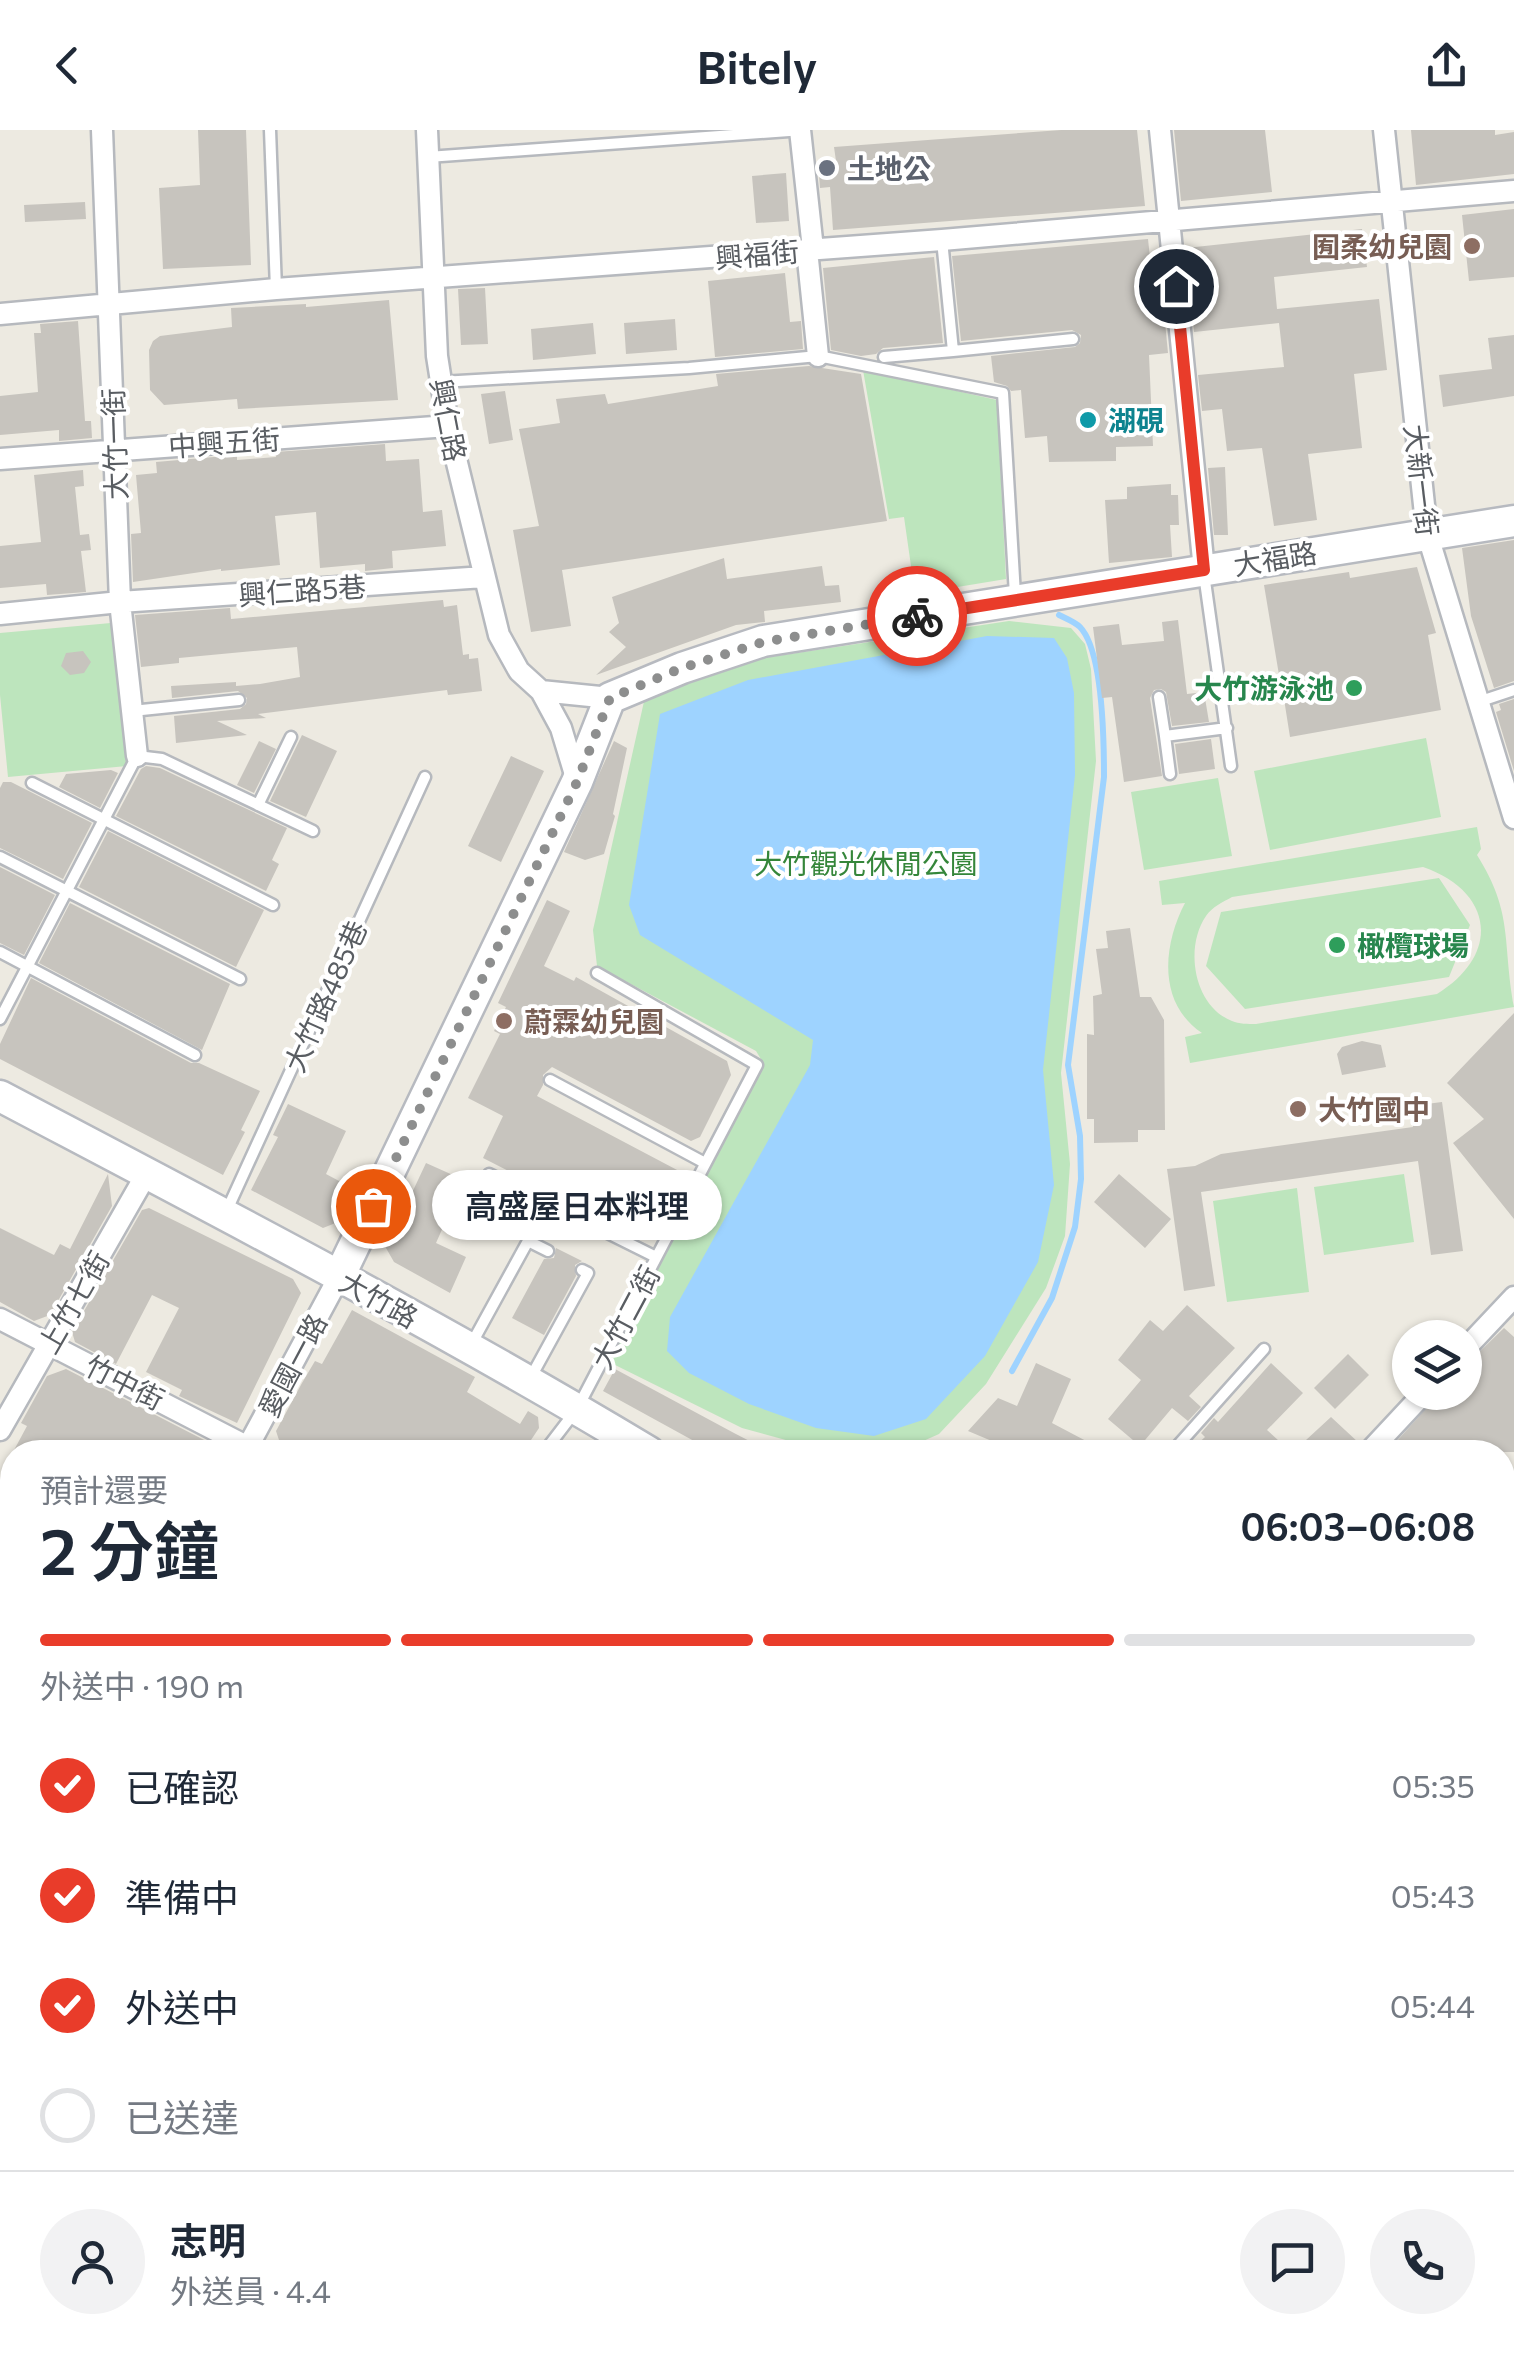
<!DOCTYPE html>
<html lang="zh-TW">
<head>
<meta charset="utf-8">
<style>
	:root { --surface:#fff; --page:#f2f2f3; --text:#1f2937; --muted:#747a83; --line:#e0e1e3; --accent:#e93c2a }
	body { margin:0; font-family:Commissioner,"Noto Sans TC",sans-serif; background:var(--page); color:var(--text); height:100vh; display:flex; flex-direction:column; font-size:38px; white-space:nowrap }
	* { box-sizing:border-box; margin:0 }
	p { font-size:32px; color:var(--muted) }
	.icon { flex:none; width:55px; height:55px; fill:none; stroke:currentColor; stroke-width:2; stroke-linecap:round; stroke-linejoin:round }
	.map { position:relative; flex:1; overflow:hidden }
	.panel { position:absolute; left:0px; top:1310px; width:1515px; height:930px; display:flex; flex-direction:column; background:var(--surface); border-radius:40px 40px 0 0; box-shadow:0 2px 8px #0004 }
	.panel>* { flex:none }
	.buttons { position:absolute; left:1392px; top:1190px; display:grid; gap:20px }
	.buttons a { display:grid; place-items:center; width:90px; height:90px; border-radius:50%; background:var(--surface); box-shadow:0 2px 8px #0004; font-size:50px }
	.pin { position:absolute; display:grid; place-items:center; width:85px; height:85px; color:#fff; margin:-42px; border:5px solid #fff; border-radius:50%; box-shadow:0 2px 10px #0007 }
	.courier { position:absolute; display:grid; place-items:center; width:100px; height:100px; margin:-50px; border:8px solid #e93c2a; border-radius:50%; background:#fff; color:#222; box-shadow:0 2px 12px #0007 }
	.bubble { position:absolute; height:70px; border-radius:35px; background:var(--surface); box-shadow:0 2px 8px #0004; font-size:32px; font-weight:600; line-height:70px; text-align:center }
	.overview em { font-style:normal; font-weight:600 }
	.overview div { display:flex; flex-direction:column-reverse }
	.overview { display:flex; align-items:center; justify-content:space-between; height:170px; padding:0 40px }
	h1 { font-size:65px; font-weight:600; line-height:75px }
	.bar { display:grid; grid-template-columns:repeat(4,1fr); gap:15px 10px; align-content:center; height:120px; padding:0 40px }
	.bar i { height:12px; border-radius:8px; background:var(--line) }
	.bar .selected { background:var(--accent) }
	.bar p { grid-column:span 4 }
	.line { display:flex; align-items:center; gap:25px; padding:0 40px; border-top:2px solid var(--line) }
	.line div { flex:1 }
	.round { display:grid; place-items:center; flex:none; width:105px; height:105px; border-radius:52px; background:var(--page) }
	ol { padding:0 40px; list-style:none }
	li { display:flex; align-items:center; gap:30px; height:110px }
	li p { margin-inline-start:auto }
	li .icon { padding:10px; border-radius:50%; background:var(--accent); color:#fff; stroke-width:4 }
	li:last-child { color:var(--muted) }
	li i { width:55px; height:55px; border:5px solid var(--line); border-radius:50% }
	header { display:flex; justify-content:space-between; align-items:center; height:130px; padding:0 40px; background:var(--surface); font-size:45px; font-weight:600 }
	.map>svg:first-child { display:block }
	.green { fill:#bde5bd; fill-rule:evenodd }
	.water { fill:#9ed3ff }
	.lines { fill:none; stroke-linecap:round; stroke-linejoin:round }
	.stream { stroke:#9ed3ff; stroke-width:6 }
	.building { fill:#c7c4be }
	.lane-casing { stroke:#b6b9be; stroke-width:15 }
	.street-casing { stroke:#b6b9be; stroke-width:25 }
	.secondary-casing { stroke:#b7bac0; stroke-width:35 }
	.lane { stroke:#fff; stroke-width:10 }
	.street { stroke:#fff; stroke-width:20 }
	.secondary { stroke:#fff; stroke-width:30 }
	.done { stroke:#8d8e8e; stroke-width:10; stroke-dasharray:0 18 }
	.route { stroke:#e93c2a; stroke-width:12 }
	.worship-dot { fill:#6b7280; stroke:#fff; stroke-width:4 }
	.education-dot { fill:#8d6e63; stroke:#fff; stroke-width:4 }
	.culture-dot { fill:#0f9aa8; stroke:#fff; stroke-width:4 }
	.leisure-dot { fill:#2e9e5b; stroke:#fff; stroke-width:4 }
	.labels { text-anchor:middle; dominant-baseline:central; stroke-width:8; stroke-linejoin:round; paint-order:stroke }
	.worship-label { font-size:28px; font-weight:bold; fill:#5b616d; stroke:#fff; text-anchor:start }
	.education-label { font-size:28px; font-weight:bold; fill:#785e54; stroke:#fff; text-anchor:start }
	.street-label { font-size:28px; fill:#595d62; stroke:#fff }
	.culture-label { font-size:28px; font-weight:bold; fill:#0d838f; stroke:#fff; text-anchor:start }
	.leisure-label { font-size:28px; font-weight:bold; fill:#27864d; stroke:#fff; text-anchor:end }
	.park-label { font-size:28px; fill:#35863a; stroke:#fff }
</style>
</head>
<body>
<header><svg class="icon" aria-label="back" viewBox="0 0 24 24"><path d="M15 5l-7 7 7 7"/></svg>Bitely<svg class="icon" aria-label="share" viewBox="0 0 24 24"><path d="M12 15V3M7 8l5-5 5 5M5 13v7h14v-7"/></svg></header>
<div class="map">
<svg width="1514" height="2240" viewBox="0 0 1514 2240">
	<rect width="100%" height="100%" fill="#edeae1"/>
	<path class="green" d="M863 240 997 270 1006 449 915 464 904 387 889 389Z
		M1009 491 1071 498 1085 514 1091 539 1096 631 1061 943 1070 1034 1065 1106 1046 1158 986 1254 939 1304 903 1320 842 1322 815 1318 742 1298 601 1228 661 1109 764 934 756 921 597 836 593 800 645 567 743 531Z
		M111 493 127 636 8 647 0 565V503Z
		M1426 608 1441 687 1270 720 1254 641Z
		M1218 648 1232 726 1144 740 1131 662Z
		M1477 697 1481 719 1477 725C1514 784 1502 811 1514 877L1190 933 1185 907 1202 903C1157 873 1163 815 1185 773L1162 775 1159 751ZM1423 737C1493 761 1502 824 1437 864L1256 894C1248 894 1239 894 1232 891 1194 876 1184 818 1206 786 1212 777 1223 772 1232 767Z
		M1439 748 1470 795 1449 847 1245 879 1206 836 1221 782Z
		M1404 1044 1414 1112 1324 1125 1314 1057Z
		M1297 1058 1309 1162 1227 1172 1213 1071Z
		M1001 2228H1128L1114 2240H1012Z"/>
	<path class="water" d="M987 506 1054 508 1067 528 1074 563 1075 645 1043 940 1054 1055 1038 1132 985 1226 926 1289 874 1306 816 1298 749 1274 689 1243 667 1221 670 1187 810 935 813 910 640 805 629 775 660 584 748 550Z"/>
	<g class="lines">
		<path class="stream" d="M1012 1241 1052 1168 1075 1097 1081 1049 1080 1006 1068 935 1104 647C1104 613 1103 521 1080 497 1075 492 1065 488 1059 485"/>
	</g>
	<path class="building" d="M198 0H246L251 135 163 139 159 58 200 55Z
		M1061 0H1137L1145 76 833 100 830 57 820 58 818 32 836 31 834 17Z
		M1174 0H1265L1272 62 1181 71Z
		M1411 0H1495V5L1514 2V44L1416 55Z
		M786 43 789 91 756 93 752 46Z
		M85 72 86 89 25 92 24 75Z
		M1514 79V147L1469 151 1462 85Z
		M1362 99 1367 137 1274 147 1277 179 1379 169 1387 240 1354 244 1362 318 1308 324 1317 390 1274 396 1262 318 1227 321 1222 279 1202 281 1198 245 1284 237 1279 193 1194 202 1186 118Z
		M1148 109 1157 193 1165 192 1168 223 1149 225 1153 316 1116 317V331L1049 332 1047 306 1025 308 1021 260 1011 261 1007 256 994 252 991 226 1075 217 1080 213 1081 205 1072 200 961 211 952 126Z
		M934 127 943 213 883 218 876 224 861 226 831 220 823 138Z
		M785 143 790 192 801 191 803 219 715 227 708 151Z
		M485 158 488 214 461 215 458 159Z
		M389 170 398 270 238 279 237 269 164 275 150 260 149 220 153 211 160 206 232 197 231 178 306 174V177Z
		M675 189 677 220 626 224 624 193Z
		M78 191 85 291H91L92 308 59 311V300L0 305V266L38 262 34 203H41L40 194Z
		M593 193 596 224 533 230 531 199Z
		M1514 205V266L1443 277 1439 245 1492 239 1488 208Z
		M809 236 861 244 887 391 562 440 571 496 531 502 513 400 539 396 519 299 560 293 556 269 605 264 608 274 718 256 716 244Z
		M505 261 513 310 489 314 481 264Z
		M385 314 386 331 419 329 423 382 442 380 446 416 392 421 393 438 365 441V434L320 438 316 382 275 386 280 435 221 441V439L133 452 131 404 141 403 136 345 157 343 156 332 237 325V330L276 327 275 322Z
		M1225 337 1228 405H1214L1208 338Z
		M83 340 84 356 75 357 80 405 89 404 91 420 81 421 86 462 47 465 46 454 0 458V416L41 412 34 345Z
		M1171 354V365H1178L1179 395H1170L1172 427 1109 433 1105 370 1127 369V357Z
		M1514 410V551L1494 558 1471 486 1462 418Z
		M724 428 727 449 822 436 825 456 839 455 841 472 764 481 765 492 736 495 596 545 626 517 609 502 619 493 612 467Z
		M1417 437 1436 503 1428 505 1441 580 1290 607 1284 569 1274 571 1270 547 1279 545 1264 455 1349 442 1350 448Z
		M443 470 444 477 457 475 463 525 469 524V529L478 528 482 561 448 565 447 560 258 584 266 588 217 591 247 605 176 613 174 586 240 579 246 574 247 568 238 561 172 568 171 556 236 552V556L260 554 300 547 297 517 179 528V533L141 537 135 485 230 478 231 489Z
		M1178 490 1187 564 1204 562 1209 592 1172 596 1166 562 1161 559 1154 560 1150 568 1162 646 1124 652 1112 567 1102 568 1093 497 1119 494 1122 515 1164 511 1162 492Z
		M83 521 91 532 84 543 70 545 61 536 66 523Z
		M1514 569V641L1496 582 1501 580 1499 574Z
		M302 605 337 621 306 687 270 671Z
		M1211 609 1215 639 1179 644 1175 614Z
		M259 611 276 619 254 663 237 655Z
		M614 611 627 618 613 684 615 686 604 724 585 730 564 722Z
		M511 626 544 641 501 732 468 716Z
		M146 636 160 638 287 698 272 730 279 734 266 761 116 686 141 639Z
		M111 640 118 643 100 678 59 657 66 644Z
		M3 652H11L92 693 63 749 0 718V658Z
		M108 701 264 780 236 837 79 757Z
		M0 737 55 765 24 825 0 813Z
		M547 770 570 781 544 836 574 851 576 847 727 931 731 945 700 1007 691 1011 552 937 543 945V955L537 966 679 1041 643 1109 483 1028 503 986 468 968 500 904 494 901 506 877 498 873Z
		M70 773 230 854 202 920 39 833Z
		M1130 798 1140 867H1151L1164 890 1165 1000H1138V1012L1094 1013V989H1087V904L1094 905 1093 866 1102 864 1096 819 1108 818 1106 801Z
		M31 848 191 933H199L260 961 241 1000 245 1002 223 1045 0 929V914Z
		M1514 883V1089L1453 1013 1484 989 1447 953Z
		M1362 911 1381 915 1386 937 1342 945 1337 924 1342 917Z
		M1442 972 1463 1121 1431 1125 1418 1031 1201 1062 1215 1156 1184 1161 1167 1039 1195 1036 1221 1024 1413 997 1411 976Z
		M288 974 346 1001 326 1044 354 1059 338 1092 323 1098 251 1060 278 1007 273 1005Z
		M426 1033 464 1050 436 1113 466 1127 450 1163 394 1132 386 1118Z
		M108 1044 112 1076 50 1185 34 1191 0 1172V1098L54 1125 60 1114 70 1119Z
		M1119 1044 1171 1089 1145 1118 1094 1072Z
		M149 1078 293 1149 301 1163 237 1293 179 1266 182 1260 146 1242 179 1178 152 1165 116 1234 75 1212 72 1202 142 1080Z
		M556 1118 582 1131 575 1135 576 1146 544 1205 512 1188 544 1129 554 1128Z
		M1187 1175 1235 1218 1189 1266 1201 1277 1188 1291 1172 1278 1140 1316 1108 1289 1141 1250 1118 1230 1150 1190 1163 1201Z
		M352 1180 475 1247 467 1262 520 1294 528 1281 538 1287 539 1298 523 1322H293L281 1316 276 1301 302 1253 315 1231 322 1234Z
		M1504 1198 1514 1207V1322H1387L1441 1262H1465V1236Z
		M1348 1224 1369 1245 1335 1279 1314 1258Z
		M1036 1233 1071 1249 1052 1293 1107 1322H1018L968 1301 998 1268 1017 1276Z
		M1271 1233 1303 1263 1267 1300 1291 1322H1189L1205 1307 1201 1303 1214 1288 1218 1292Z
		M66 1239 208 1312 210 1322H13L27 1296 21 1293 47 1246Z
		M615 1239 734 1303 771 1322H714L603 1261Z
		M1331 1287 1359 1313 1356 1322H1293Z"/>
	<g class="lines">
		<g class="lane-casing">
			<path id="lane" d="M270 0 276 159
				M428 27 803 0
				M942 110 953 221 1073 209
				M884 227 953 221
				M441 252 689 238 818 226 1003 263 1015 465
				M1204 444 1231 636
				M1159 567 1165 606
				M1478 572 1514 560
				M132 581 239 570
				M1170 644 1165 606 1227 598
				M32 653 273 775
				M258 675 291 607
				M0 727 240 849
				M0 822 195 925
				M0 889 137 626 162 629 313 701
				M550 950 705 1033
				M489 1044 656 1127
				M227 1080 425 647
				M472 1213 528 1111 548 1121
				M531 1247 588 1143 582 1140
				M544 1322 577 1279 757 935 597 843
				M1172 1322 1264 1219
				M1502 1425H1514
				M0 1733 12 1744
				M1502 2053 1514 2065
				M796 2228 807 2240
				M978 2228 989 2240
				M1165 2228 1176 2240
				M1458 2228 1466 2240
				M0 2236 4 2240
				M318 2240 332 2228
				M1134 2240 1150 2228
				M1381 2240 1398 2228"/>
		</g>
		<g class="street-casing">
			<path id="street" d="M102 0 120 472 137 626
				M427 0 437 226 448 296 499 505 519 541 541 561 610 568
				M800 0 813 119
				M1160 0 1204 440
				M1384 0 1427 403 1514 688
				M807 120 818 226
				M0 184 276 159 942 110 1514 61
				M0 329 448 296
				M0 484 120 472 484 447
				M541 561 561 598 577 651
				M0 1189 248 1317
				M1465 1219 1514 1167
				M0 1300 147 1043
				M245 1322 339 1147
				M1369 1322 1425 1262
				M0 1381 12 1387
				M1502 1576H1514
				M0 1704 12 1685
				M0 1945 12 1959
				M266 2228 277 2240"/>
		</g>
		<g class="secondary-casing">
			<path id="secondary" d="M0 966C218 1081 438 1195 649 1322
				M339 1147 577 652 610 568 682 538 763 511 1514 391
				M1502 1739H1514
				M1502 1851 1514 1859
				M497 2240 511 2228"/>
		</g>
		<use href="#lane" class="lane"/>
		<use href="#street" class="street"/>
		<use href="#secondary" class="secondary"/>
	</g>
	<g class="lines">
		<path class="done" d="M373 1076 577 652 610 568 682 538 763 512 917 486"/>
		<path class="route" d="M917 486 1204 440 1176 156"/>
	</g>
	<circle class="worship-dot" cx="827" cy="38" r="10"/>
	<g class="education-dot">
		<circle cx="1472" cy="116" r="10"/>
		<circle cx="504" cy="891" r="10"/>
		<circle cx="1298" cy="979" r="10"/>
	</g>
	<circle class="culture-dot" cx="1088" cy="290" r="10"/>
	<g class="leisure-dot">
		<circle cx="1354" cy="558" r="10"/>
		<circle cx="1337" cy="815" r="10"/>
	</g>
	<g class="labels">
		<g class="worship-label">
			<text x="847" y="38">土地公</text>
		</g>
		<g class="education-label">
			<text x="1452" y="116" text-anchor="end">囿柔幼兒園</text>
			<text x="524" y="891">蔚霖幼兒園</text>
			<text x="1318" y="979">大竹國中</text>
		</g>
		<g class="street-label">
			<text transform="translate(757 124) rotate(-5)">興福街</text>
			<text transform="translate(449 290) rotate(79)">興仁路</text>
			<text transform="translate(224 312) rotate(-4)">中興五街</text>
			<text transform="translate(114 314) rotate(-92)">大竹一街</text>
			<text transform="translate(1422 350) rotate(83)">大新一街</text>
			<text transform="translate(1275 428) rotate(-9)">大福路</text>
			<text transform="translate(302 460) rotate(-4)">興仁路5巷</text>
			<text transform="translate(325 866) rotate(-66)">大竹路485巷</text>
			<text transform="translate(379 1169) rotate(29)">大竹路</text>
			<text transform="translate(73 1172) rotate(-60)">上竹七街</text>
			<text transform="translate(625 1187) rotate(-62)">大竹二街</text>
			<text transform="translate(292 1235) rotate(-62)">愛國一路</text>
			<text transform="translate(125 1252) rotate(27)">竹中街</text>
		</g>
		<g class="culture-label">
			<text x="1108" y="290">湖硯</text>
		</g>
		<g class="leisure-label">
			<text x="1334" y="558">大竹游泳池</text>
			<text x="1357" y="815" text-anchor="start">橄欖球場</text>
		</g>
		<g class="park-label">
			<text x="866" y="733">大竹觀光休閒公園</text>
		</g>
	</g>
</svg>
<div class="buttons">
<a><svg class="icon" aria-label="layers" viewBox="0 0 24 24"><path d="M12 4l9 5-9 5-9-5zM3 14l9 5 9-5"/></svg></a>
</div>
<div class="pin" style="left:373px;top:1076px;background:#ea580c"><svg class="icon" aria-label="bag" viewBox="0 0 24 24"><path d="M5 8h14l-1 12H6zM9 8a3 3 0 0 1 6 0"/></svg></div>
<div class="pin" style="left:1176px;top:156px;background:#1f2937"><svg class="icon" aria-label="home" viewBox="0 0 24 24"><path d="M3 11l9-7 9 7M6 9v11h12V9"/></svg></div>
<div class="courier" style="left:917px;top:486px"><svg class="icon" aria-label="bike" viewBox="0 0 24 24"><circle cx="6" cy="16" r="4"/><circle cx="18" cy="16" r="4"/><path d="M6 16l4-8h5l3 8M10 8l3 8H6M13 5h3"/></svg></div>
<div class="bubble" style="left:432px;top:1040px;width:290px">高盛屋日本料理</div>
<section class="panel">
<div class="overview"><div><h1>2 分鐘</h1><p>預計還要</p></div><em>06:03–06:08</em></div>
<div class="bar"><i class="selected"></i><i class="selected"></i><i class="selected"></i><i></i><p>外送中 · 190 m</p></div>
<ol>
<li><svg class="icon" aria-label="check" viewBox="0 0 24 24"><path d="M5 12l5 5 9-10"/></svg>已確認<p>05:35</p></li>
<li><svg class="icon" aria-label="check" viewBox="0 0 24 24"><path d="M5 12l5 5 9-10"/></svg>準備中<p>05:43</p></li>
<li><svg class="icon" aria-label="check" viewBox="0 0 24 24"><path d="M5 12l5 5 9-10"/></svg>外送中<p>05:44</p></li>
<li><i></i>已送達</li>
</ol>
<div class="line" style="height:180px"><a class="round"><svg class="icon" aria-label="person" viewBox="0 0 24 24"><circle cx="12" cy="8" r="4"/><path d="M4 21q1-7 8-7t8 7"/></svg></a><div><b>志明</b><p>外送員 · 4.4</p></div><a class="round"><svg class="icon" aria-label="chat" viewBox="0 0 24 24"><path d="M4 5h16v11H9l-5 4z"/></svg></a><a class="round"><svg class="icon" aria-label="phone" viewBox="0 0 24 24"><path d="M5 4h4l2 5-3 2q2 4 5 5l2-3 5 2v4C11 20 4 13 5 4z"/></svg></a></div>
</section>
</div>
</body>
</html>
